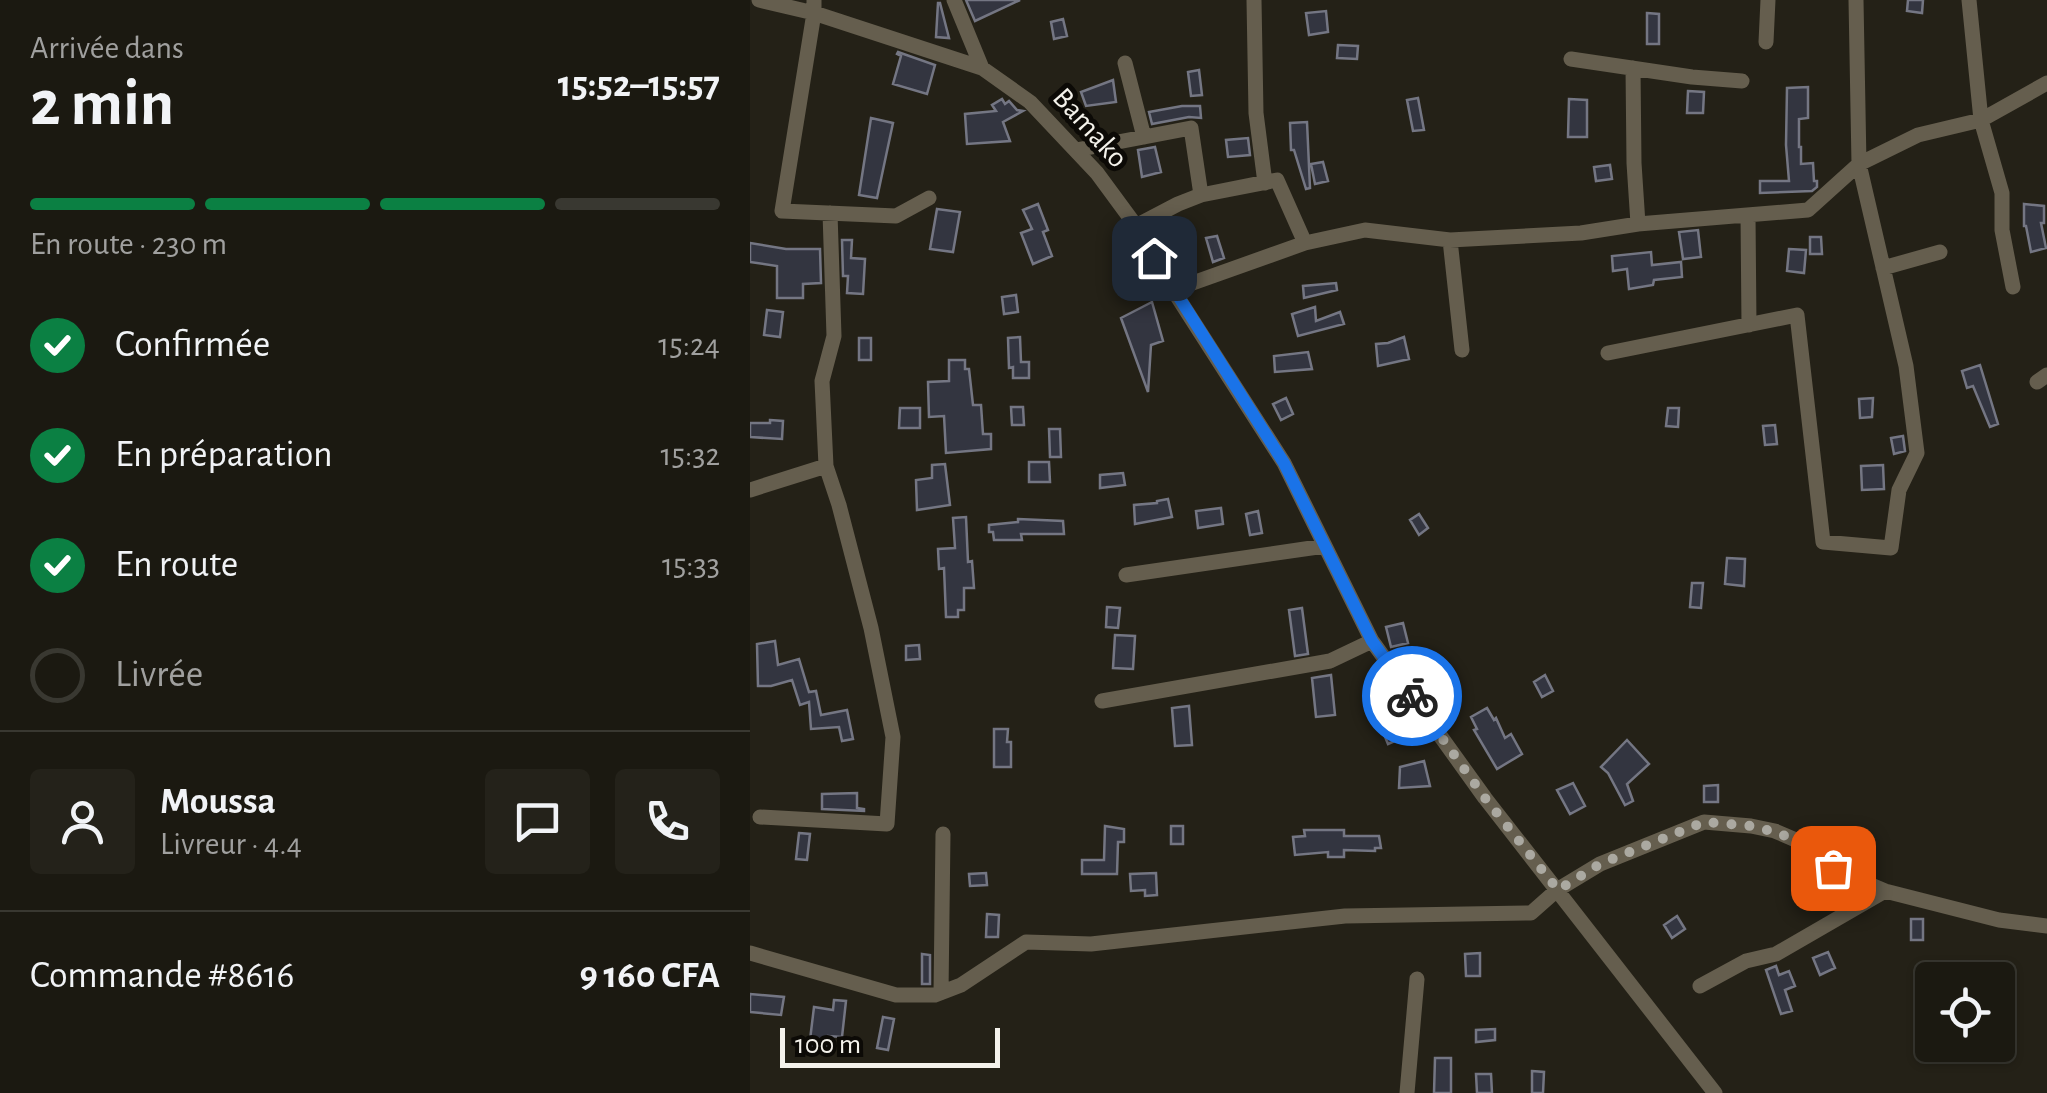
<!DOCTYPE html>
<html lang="fr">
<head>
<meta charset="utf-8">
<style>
	:root { --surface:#1b1911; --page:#24221a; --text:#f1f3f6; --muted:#a0a09f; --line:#393831; --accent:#0b8043 }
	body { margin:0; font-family:"Alegreya Sans",sans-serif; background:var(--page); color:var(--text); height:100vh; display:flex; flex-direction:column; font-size:38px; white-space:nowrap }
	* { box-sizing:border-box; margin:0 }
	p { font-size:32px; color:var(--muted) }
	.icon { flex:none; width:55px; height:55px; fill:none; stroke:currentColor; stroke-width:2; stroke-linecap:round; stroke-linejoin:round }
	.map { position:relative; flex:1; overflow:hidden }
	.side { display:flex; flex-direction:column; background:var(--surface); width:750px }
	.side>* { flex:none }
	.buttons { position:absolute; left:1165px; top:962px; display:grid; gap:20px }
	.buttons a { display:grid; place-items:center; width:100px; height:100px; border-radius:10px; background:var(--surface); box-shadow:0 2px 8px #0004,0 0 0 2px var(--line); font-size:50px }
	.scale { position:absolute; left:30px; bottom:25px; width:220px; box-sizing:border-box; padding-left:10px; border:5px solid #f4f2eb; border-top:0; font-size:28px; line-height:35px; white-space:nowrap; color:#f4f2eb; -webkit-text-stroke:8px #0c0a06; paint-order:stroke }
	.pin { position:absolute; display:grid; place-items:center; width:85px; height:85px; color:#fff; margin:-42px; border-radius:20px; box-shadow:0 5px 15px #0006 }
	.courier { position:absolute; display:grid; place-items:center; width:100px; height:100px; margin:-50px; border:8px solid #1a73e8; border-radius:50%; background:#fff; color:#222; box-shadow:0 2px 12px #0007 }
	.summary em { font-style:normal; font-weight:700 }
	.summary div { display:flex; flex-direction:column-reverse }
	.summary { display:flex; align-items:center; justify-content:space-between; height:170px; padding:0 30px }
	h1 { font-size:65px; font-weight:700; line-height:75px }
	.bar { display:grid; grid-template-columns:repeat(4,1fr); gap:15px 10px; align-content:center; height:120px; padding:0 30px }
	.bar i { height:12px; border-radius:8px; background:var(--line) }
	.bar .on { background:var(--accent) }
	.bar p { grid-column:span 4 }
	.line { display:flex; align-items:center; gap:25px; padding:0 30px; border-top:2px solid var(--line) }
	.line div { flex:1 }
	.round { display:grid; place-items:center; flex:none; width:105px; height:105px; border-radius:10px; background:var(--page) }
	ol { padding:0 30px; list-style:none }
	li { display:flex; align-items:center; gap:30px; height:110px }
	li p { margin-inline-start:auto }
	li .icon { padding:10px; border-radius:50%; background:var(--accent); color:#fff; stroke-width:4 }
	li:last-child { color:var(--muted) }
	li i { width:55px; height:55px; border:5px solid var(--line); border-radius:50% }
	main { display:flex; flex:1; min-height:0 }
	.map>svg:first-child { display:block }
	.building { fill:#333540; stroke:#747683; stroke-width:2.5 }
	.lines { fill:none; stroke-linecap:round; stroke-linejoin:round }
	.street { stroke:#655e4e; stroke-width:15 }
	.done { stroke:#aba9a1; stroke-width:10; stroke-dasharray:0 18 }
	.route { stroke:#1a73e8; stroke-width:12 }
	.labels { text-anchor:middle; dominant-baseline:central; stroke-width:10; stroke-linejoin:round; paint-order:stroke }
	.street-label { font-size:30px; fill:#f4f2eb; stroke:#0c0a06 }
</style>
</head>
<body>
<main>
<section class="side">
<div class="summary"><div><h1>2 min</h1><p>Arrivée dans</p></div><em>15:52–15:57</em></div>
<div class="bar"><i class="on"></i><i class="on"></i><i class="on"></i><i></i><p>En route · 230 m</p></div>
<ol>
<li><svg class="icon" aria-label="check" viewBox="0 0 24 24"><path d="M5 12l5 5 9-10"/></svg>Confirmée<p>15:24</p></li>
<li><svg class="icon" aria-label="check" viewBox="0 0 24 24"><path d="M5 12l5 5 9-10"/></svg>En préparation<p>15:32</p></li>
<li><svg class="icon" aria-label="check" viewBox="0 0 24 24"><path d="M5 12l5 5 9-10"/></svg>En route<p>15:33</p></li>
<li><i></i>Livrée</li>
</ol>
<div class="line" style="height:180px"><a class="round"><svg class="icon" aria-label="person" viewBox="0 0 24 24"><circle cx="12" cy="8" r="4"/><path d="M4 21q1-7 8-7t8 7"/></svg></a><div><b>Moussa</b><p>Livreur · 4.4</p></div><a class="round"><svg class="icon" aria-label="chat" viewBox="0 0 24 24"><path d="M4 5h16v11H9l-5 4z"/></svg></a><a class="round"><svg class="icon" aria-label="phone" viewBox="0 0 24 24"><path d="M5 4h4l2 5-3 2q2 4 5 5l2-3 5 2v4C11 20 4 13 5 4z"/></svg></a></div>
<div class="line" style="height:130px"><div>Commande #8616</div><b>9 160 CFA</b></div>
</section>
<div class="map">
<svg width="1297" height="1093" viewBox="0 0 1297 1093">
	<rect width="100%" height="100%" fill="#242117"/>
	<path class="building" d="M216 0H270L225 21Z
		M1158 0H1173L1172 13 1157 11Z
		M188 3H190L199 38 186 37Z
		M576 11 578 32 559 35 556 13Z
		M897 13 909 14V44H897Z
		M313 19 317 36 304 39 301 22Z
		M588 45 608 46 607 59 587 58Z
		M148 52 185 65 177 94 143 84 151 56 147 54Z
		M449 70 452 95 441 96 438 72Z
		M363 80 366 102 336 106 331 92Z
		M1058 87V118L1049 119V147H1051V164L1063 163 1064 181H1067V187L1062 191 1010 193V181H1039L1036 145 1037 88Z
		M938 91 954 92 953 113H937Z
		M668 98 674 130 663 131 657 100Z
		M252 99 255 104 259 101 267 110 273 111 253 122 260 141 217 144 215 114 246 111 242 105Z
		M819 99 837 100V137H818Z
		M432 106H450L451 118 439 117 402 124 399 112Z
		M121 118 143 123 127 198 109 195Z
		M557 122 560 188 556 189 544 150H541L540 123Z
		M498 138 500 155 478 157 476 140Z
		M405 147 411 172 392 177 388 150Z
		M573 162 578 181 565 184 561 164Z
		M860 165 862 179 846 181 844 167Z
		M288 204 298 230 293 232 302 256 283 264 271 233 282 229 273 210Z
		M1274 204 1294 206V223H1291L1296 248 1281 252 1276 226H1274Z
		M187 209 210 212 203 252 180 249Z
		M948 230 951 257 933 259 929 232Z
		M467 236 474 258 463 262 456 238Z
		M1060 237H1071L1072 254H1060Z
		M92 240H102L101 258 115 259 113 294 97 293 98 276H93Z
		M0 243 36 249H70L71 283 53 284V298H27V266L0 262Z
		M1039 249 1056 250 1054 273 1037 271Z
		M901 252 902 265 931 262 932 277 904 280 903 285 879 289 877 269 863 271 862 256Z
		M586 283 587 290 554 298 553 286Z
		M266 295 268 312 254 314 252 297Z
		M402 302 413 341 401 345 398 392 371 318Z
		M565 307 566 321 590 312 594 324 548 336 542 314Z
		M17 310 33 312 30 337 14 335Z
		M270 337 271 362H279V378H263V367L259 368 258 338Z
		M654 337 659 359 628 366 626 344 638 343Z
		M109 338H121V360H109Z
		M558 352 562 369 525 372 524 356Z
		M199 360H215V369H219L223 405H231L233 434H241V449L196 453 194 416 179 417 178 382 199 381Z
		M1230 365 1248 424 1240 427 1223 386 1217 388 1212 371Z
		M536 398 543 414 531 420 523 404Z
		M1123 398 1122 417 1110 418 1109 399Z
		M261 407H273L274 425H262Z
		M150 408H170V428H149Z
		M918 408H929L928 427 916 426Z
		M20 420 33 421 32 439 0 437V423H20Z
		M1025 425 1027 444 1015 445 1013 426Z
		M299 429H310L311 457H300Z
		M1153 436 1155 451 1144 454 1141 438Z
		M279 462H299L300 482H279Z
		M195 464 200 505 167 510 166 480 182 478V465Z
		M1133 465 1134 489 1112 490 1111 466Z
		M373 473 375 485 350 488V475Z
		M418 499 422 517 385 524 384 505 407 503V501Z
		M471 508 473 524 448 528 446 511Z
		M508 511 512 533 500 535 496 514Z
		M669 514 678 528 669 535 660 520Z
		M216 517 218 562 222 561 224 588H214V610H208V617H196L194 568 189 569 188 549 205 548 203 518Z
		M268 519 313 521 314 534H271L272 540H244L243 532H239V525L268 522Z
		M977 558 995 559 994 586 975 584Z
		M942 583H953L951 608 940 607Z
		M357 607 370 608 368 628 356 627Z
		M552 608 558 654 545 656 539 610Z
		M653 623 658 643 641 647 636 627Z
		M365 635 385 636 383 669 363 668Z
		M25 641 28 665 49 659 59 692 66 691 71 715 97 710 103 739 92 741 89 727 61 729 59 702 50 705 42 680 21 686H8L7 644Z
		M169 645 170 659 156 660V646Z
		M581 675 585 715 566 717 562 678Z
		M795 675 803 691 792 697 784 682Z
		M439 706 442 745 425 746 422 708Z
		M737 708 744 720 746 718 755 738 761 734 772 754 747 769 724 730 727 729 721 717Z
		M661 714 670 730 638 744 631 727Z
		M244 729H258L257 742H261V767H244Z
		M877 740 899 764 877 784 883 801 875 805 858 773 851 767Z
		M674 761 680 786 649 788 650 767Z
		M823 783 835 806 820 814 807 790Z
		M968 785V802H954V786Z
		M107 793V808L114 809V811L72 809V794Z
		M355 826 374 829V842H368L367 874H332V860H354Z
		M421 826H433V844H421Z
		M554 830H594V836H629L631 848H625V851L594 850V857H578V852L545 855 543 837 555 836Z
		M49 833 60 834 57 860 46 859Z
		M236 873 237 885 220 886 219 874Z
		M406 873 407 895 395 896V890L381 891 380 874Z
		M237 914 249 915 248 937H236Z
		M927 916 935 929 922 938 914 925Z
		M1161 919H1173V940H1161Z
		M1078 952 1085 968 1070 975 1063 958Z
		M730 953V976H716L715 954Z
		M172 954 180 955V984H172Z
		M1026 966 1029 975 1039 971 1045 986 1035 990 1042 1011 1031 1014 1016 970Z
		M0 994 34 997 31 1015 0 1012Z
		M84 1000 96 1001 92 1037 78 1036 76 1048H59L64 1007 83 1010Z
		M133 1017 144 1019 138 1050 127 1048Z
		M745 1029V1040L726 1042V1030Z
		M685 1058H701V1093H684Z
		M782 1071 794 1072 793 1093H782Z
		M726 1074H741L742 1093H727Z"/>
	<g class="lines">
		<path class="street" d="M9 0 64 13 232 68 280 102 347 173 386 226 423 290 534 463 622 641 735 798 965 1093
			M64 0V13L32 211 146 216 179 198
			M204 0 232 68
			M504 0 506 113 515 183
			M1219 0 1231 120 1252 193V230L1263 287
			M1016 42 1018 0
			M821 59 942 77 992 81
			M375 63 394 137
			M883 68 884 163 888 224
			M326 150 441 128 451 195
			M998 215 999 325
			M386 226 428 204 451 195 527 180 555 243
			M700 240 712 350
			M1133 268 1190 252
			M423 290 555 243 615 230 700 240 831 233 888 224 1058 210 1109 164 1168 135 1231 120 1297 83
			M858 353 1047 315 1073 542 1141 548 1149 490 1167 453 1156 366 1109 164 1106 0
			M1287 382 1297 375
			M0 490 76 466
			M376 575 575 546
			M352 701 580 661 622 641
			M10 817 137 824 143 737 121 628 89 505 76 466 72 381 84 336 80 213
			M0 953 146 995H185L211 985 276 942 341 944 595 916 781 913 807 890 850 864 954 822 1001 826 1025 831 1055 844 1083 869 1135 891 1249 920 1297 926
			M950 986 996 961 1026 954 1135 891
			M191 993 193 834
			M657 1093 667 979"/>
	</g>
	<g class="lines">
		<path class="done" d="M662 696 735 798 808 890 850 864 954 822 1001 826 1025 832 1055 844 1083 868"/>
		<path class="route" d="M404 258 534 463 622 641 662 696"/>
	</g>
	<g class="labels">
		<g class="street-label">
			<text transform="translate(340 128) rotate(48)">Bamako</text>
		</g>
	</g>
</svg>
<div class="buttons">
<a><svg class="icon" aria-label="locate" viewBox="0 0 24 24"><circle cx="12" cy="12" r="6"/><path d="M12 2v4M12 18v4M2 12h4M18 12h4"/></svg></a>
</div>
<div class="scale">100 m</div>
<div class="pin" style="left:1083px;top:868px;background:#ea580c"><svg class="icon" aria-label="bag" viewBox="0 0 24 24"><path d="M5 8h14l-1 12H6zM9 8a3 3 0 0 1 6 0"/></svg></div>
<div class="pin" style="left:404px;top:258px;background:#1f2937"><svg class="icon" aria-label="home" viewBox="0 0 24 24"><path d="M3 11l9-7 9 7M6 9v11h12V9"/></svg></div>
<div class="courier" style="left:662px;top:696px"><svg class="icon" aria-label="bike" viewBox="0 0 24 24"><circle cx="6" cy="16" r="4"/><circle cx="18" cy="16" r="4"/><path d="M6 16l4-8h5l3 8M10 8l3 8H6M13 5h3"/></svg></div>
</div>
</main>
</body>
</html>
